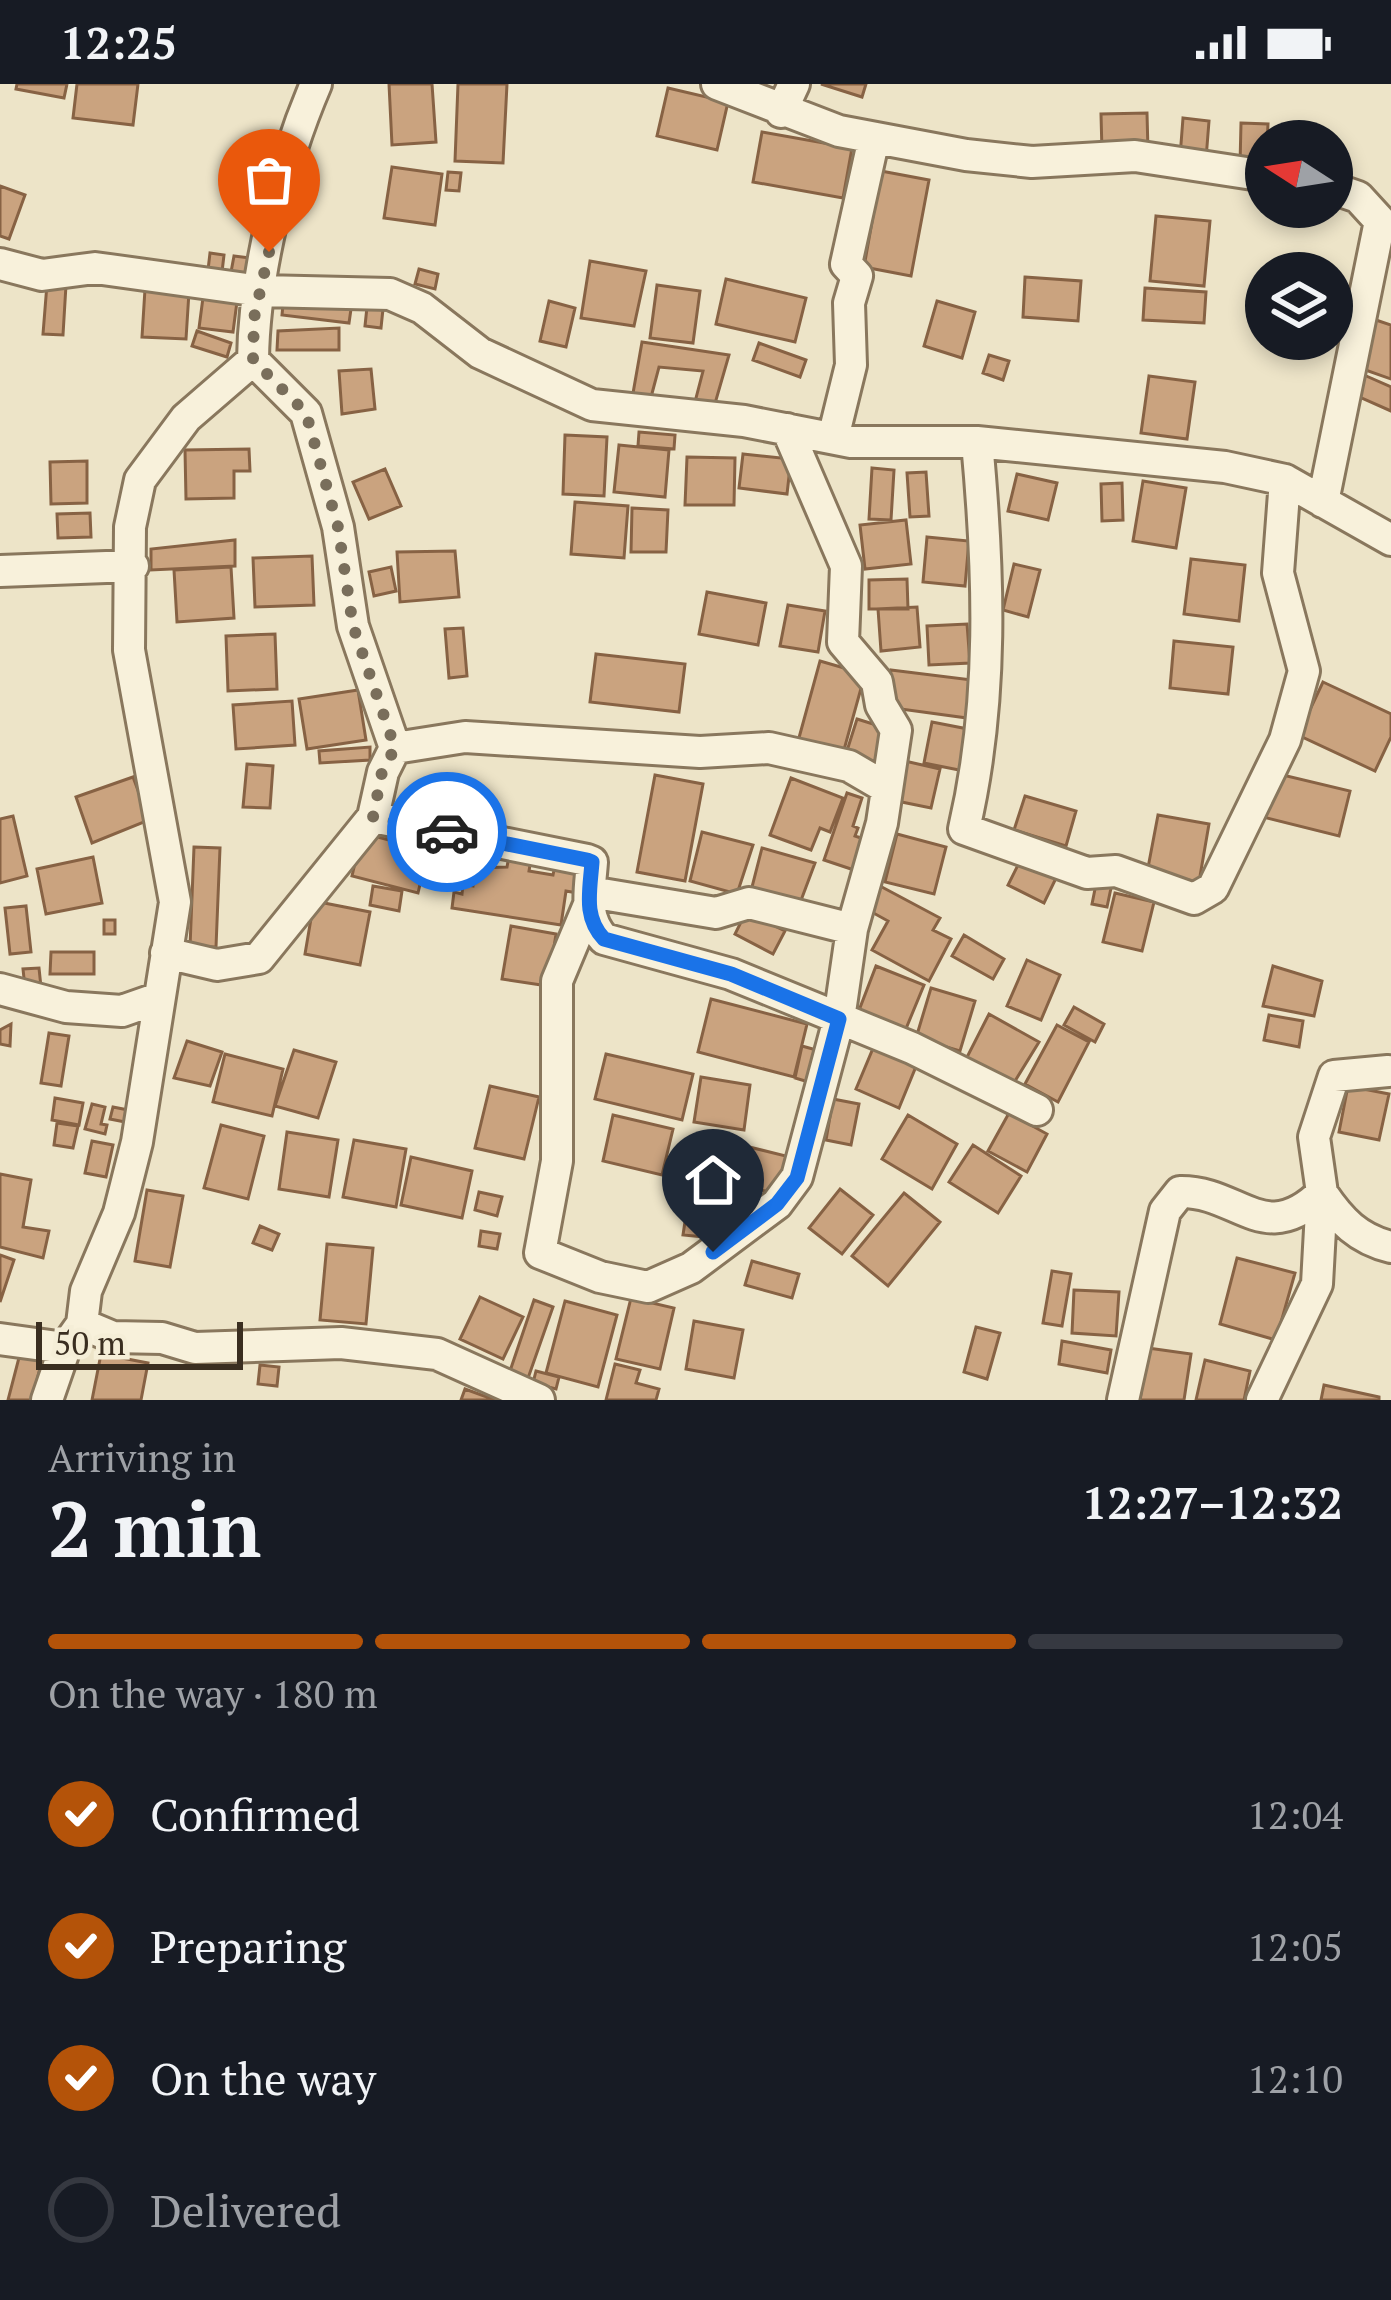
<!DOCTYPE html>
<html lang="en">
<head>
<meta charset="utf-8">
<style>
	:root { --surface:#171b24; --page:#20242c; --text:#f1f3f6; --muted:#9ea1a6; --line:#363941; --accent:#b45309 }
	body { margin:0; font-family:"PT Serif",serif; background:var(--page); color:var(--text); height:100vh; display:flex; flex-direction:column; font-size:45px; white-space:nowrap }
	* { box-sizing:border-box; margin:0 }
	p { font-size:39px; color:var(--muted) }
	.icon { flex:none; width:66px; height:66px; fill:none; stroke:currentColor; stroke-width:2; stroke-linecap:round; stroke-linejoin:round }
	.map { position:relative; height:1316px; overflow:hidden }
	.side { display:flex; flex-direction:column; background:var(--surface); flex:1 }
	.side>* { flex:none }
	.needle { width:78px; rotate:282deg }
	.tools { position:absolute; left:1245px; top:36px; display:grid; gap:24px }
	.tools a { display:grid; place-items:center; width:108px; height:108px; border-radius:50%; background:var(--surface); box-shadow:0 6px 18px #0003; font-size:60px }
	.scale { position:absolute; left:36px; bottom:30px; width:207px; box-sizing:border-box; padding-left:12px; border:6px solid #3a2e20; border-top:0; font-size:33px; line-height:42px; white-space:nowrap; color:#3a2e20; -webkit-text-stroke:9px #f5eed7; paint-order:stroke }
	.pin { position:absolute; display:grid; place-items:center; width:102px; height:102px; color:#fff; margin:-123px -51px; border-radius:50% 50% 50% 0; rotate:-45deg; box-shadow:0 0 12px #0007 }
	.pin .icon { rotate:45deg }
	.courier { position:absolute; display:grid; place-items:center; width:120px; height:120px; margin:-60px; border:9px solid #1a73e8; border-radius:50%; background:#fff; color:#222; box-shadow:0 3px 15px #0007 }
	.summary em { font-style:normal; font-weight:700 }
	.summary div { display:flex; flex-direction:column-reverse }
	.summary { display:flex; align-items:center; justify-content:space-between; height:204px; padding:0 48px }
	h1 { font-size:78px; font-weight:700; line-height:90px }
	.bar { display:grid; grid-template-columns:repeat(4,1fr); gap:18px 12px; align-content:center; height:144px; padding:0 48px }
	.bar i { height:15px; border-radius:9px; background:var(--line) }
	.bar .on { background:var(--accent) }
	.bar p { grid-column:span 4 }
	ol { padding:0 48px; list-style:none }
	li { display:flex; align-items:center; gap:36px; height:132px }
	li p { margin-inline-start:auto }
	li .icon { padding:12px; border-radius:50%; background:var(--accent); color:#fff; stroke-width:4 }
	li:last-child { color:var(--muted) }
	li i { width:66px; height:66px; border:6px solid var(--line); border-radius:50% }
	.status { display:flex; justify-content:space-between; align-items:center; height:84px; padding:0 60px; background:var(--surface); direction:ltr }
	.status svg { height:33px; fill:currentColor }
	.map>svg:first-child { display:block }
	.building { fill:#caa37f; stroke:#876244; stroke-width:3 }
	.lines { fill:none; stroke-linecap:round; stroke-linejoin:round }
	.street-casing { stroke:#89775d; stroke-width:36 }
	.street { stroke:#f8f1db; stroke-width:30 }
	.done { stroke:#796e5b; stroke-width:12; stroke-dasharray:0 21.6 }
	.route { stroke:#1a73e8; stroke-width:15 }
</style>
</head>
<body>
<div class="status"><b>12:25</b><svg viewBox="0 0 49 12"><path d="M0 12V9h3v3zM5 12V6h3v6zM10 12V3h3v9zM15 12V0h3v12zM26 1h20v11H26zM47 4h2v5h-2z"/></svg></div>
<div class="map">
<svg width="1391" height="1316" viewBox="0 0 1391 1316">
	<rect width="100%" height="100%" fill="#ede4c8"/>
	<path class="building" d="M17 0H67L64 14 16 5Z
		M77 0H138L133 41 73 34Z
		M389 0H432L436 58 392 61Z
		M458 0H507L503 79 455 77Z
		M821 0H866L862 13Z
		M668 4 728 18 717 66 657 52Z
		M1147 29 1148 67 1102 68 1101 30Z
		M1183 34 1209 37 1206 75 1180 73Z
		M1241 39 1268 40 1266 82 1240 81Z
		M762 48 852 64 843 114 753 98Z
		M392 83 442 90 435 141 384 134Z
		M881 87 929 96 911 192 864 183Z
		M448 88 461 89 459 107 446 106Z
		M0 102 25 111 9 155 0 152Z
		M1156 132 1210 137 1204 202 1150 197Z
		M210 169 224 171 222 188 208 186Z
		M234 172 258 175 255 193 231 188Z
		M590 177 646 187 634 242 581 234Z
		M419 185 438 190 435 205 415 200Z
		M1025 193 1081 197 1078 237 1023 233Z
		M726 195 806 214 795 258 716 240Z
		M47 200 66 201 63 251 43 250Z
		M657 201 700 207 693 259 650 254Z
		M1145 204 1206 208 1204 239 1143 236Z
		M145 205 189 208 186 255 142 253Z
		M204 206 238 210 233 248 199 244Z
		M284 210 352 218 349 239 282 231Z
		M549 217 575 224 566 263 540 257Z
		M937 217 975 228 962 274 924 262Z
		M367 223 383 225 381 244 365 242Z
		M1373 235 1391 241V295L1357 283Z
		M339 244V266H277L278 247Z
		M197 247 231 259 227 273 192 262Z
		M642 258 729 271 714 323 695 318 703 287 659 283 650 317 632 315Z
		M759 259 806 276 800 293 753 276Z
		M989 271 1009 277 1003 296 983 289Z
		M371 285 375 325 342 330 339 287Z
		M1364 291 1391 303V327L1355 311Z
		M1149 292 1195 298 1187 355 1141 349Z
		M639 348 675 351 674 365 638 362Z
		M565 351 607 353 604 412 563 410Z
		M619 361 669 366 665 413 614 408Z
		M249 365 250 387H234V414L186 415 185 366Z
		M743 370 791 375 787 410 739 404Z
		M687 373 735 374 734 421H685Z
		M87 377V419L51 420 50 378Z
		M872 384 894 386 891 436 869 435Z
		M385 385 401 422 369 435 353 398Z
		M926 388 929 432 910 433 907 389Z
		M1017 390 1057 399 1048 436 1008 427Z
		M1143 397 1186 404 1176 464 1133 457Z
		M1122 399 1123 436 1102 437 1101 400Z
		M575 418 628 422 624 474 571 470Z
		M632 424 668 426 666 468H631Z
		M90 429 91 453 58 454 57 430Z
		M906 436 911 480 865 485 860 441Z
		M927 453 969 457 965 502 923 498Z
		M235 456V482L151 486V465Z
		M455 467 459 513 400 518 397 468Z
		M312 472 314 521 255 523 253 474Z
		M1191 475 1245 481 1239 537 1184 530Z
		M1014 480 1040 486 1028 533 1003 526Z
		M231 483 234 534 177 538 174 486Z
		M391 483 396 507 374 512 369 488Z
		M907 495 908 525H869V496Z
		M707 508 766 519 758 561 699 550Z
		M788 521 825 527 818 568 780 562Z
		M917 523 920 563 881 567 878 525Z
		M967 540 970 579 929 581 927 542Z
		M463 544 467 592 449 594 445 545Z
		M275 550 277 605 228 607 226 552Z
		M1174 557 1233 563 1228 610 1170 604Z
		M596 570 685 580 679 628 590 618Z
		M820 577 865 590 842 673 797 661Z
		M891 586 972 596 967 634 886 623Z
		M1323 598 1391 630V653L1375 687 1298 651Z
		M358 606 366 656 307 665 299 615Z
		M292 617 295 661 236 665 233 621Z
		M857 635 886 644 874 682 845 673Z
		M932 638 973 646 964 687 924 679Z
		M370 663V676L320 679 319 667Z
		M896 675 940 685 931 724 887 715Z
		M247 680 273 682 270 724 243 723Z
		M1270 688 1350 707 1339 752 1259 732Z
		M655 691 703 700 685 797 637 788Z
		M133 693 149 736 92 759 76 713Z
		M791 694 843 714 830 748 820 744 811 766 770 751Z
		M847 709 862 714 853 742 858 744 855 752 873 758 863 789 824 776Z
		M1025 712 1076 727 1066 762 1014 746Z
		M1158 731 1209 740 1199 798 1147 789Z
		M13 732 27 792 0 799V735Z
		M702 748 753 761 737 810 690 797Z
		M362 749 428 766 418 809 352 792Z
		M897 750 946 763 934 810 885 798Z
		M194 763 220 764 216 863H190Z
		M762 764 815 779 800 819 751 807Z
		M1023 771 1059 788 1044 819 1008 801Z
		M509 772 531 775 529 787 553 791 556 777 587 782 583 810 566 807 561 841 452 824 454 808 462 810 463 800 473 802 475 784 507 783Z
		M93 773 102 819 46 830 37 785Z
		M1096 800 1111 804 1107 823 1092 820Z
		M373 802 402 807 399 827 370 821Z
		M880 802 940 834 933 846 951 855 929 897 872 866 888 837 868 826Z
		M1115 809 1154 818 1142 867 1103 858Z
		M314 817 370 828 360 881 305 870Z
		M26 822 31 868 10 870 5 824Z
		M746 828 785 847 773 870 735 850Z
		M104 836H115V850H104Z
		M511 842 556 850 548 902 502 895Z
		M964 851 1004 875 993 895 952 872Z
		M51 868H94V890H50Z
		M1027 876 1060 891 1041 936 1007 922Z
		M876 882 924 901 905 947 858 929Z
		M1273 882 1322 897 1314 932 1263 922Z
		M39 884 41 903 25 904 23 885Z
		M931 904 975 917 960 967 916 954Z
		M711 915 807 940 794 993 698 968Z
		M1074 923 1104 940 1095 958 1064 941Z
		M989 930 1039 958 1012 1002 964 979Z
		M1269 931 1303 937 1299 963 1264 956Z
		M11 940 10 962 0 960V946Z
		M1057 941 1089 958 1058 1018 1025 1000Z
		M49 949 69 952 61 1002 41 999Z
		M187 957 222 968 210 1002 174 994Z
		M802 962 820 967 812 999 795 994Z
		M874 962 917 980 899 1024 856 1005Z
		M294 966 336 978 318 1034 275 1022Z
		M225 970 283 985 272 1032 213 1018Z
		M606 970 693 990 682 1036 595 1015Z
		M701 993 750 1001 744 1046 694 1038Z
		M490 1002 539 1013 524 1075 475 1064Z
		M1348 1002 1389 1010 1379 1056 1339 1048Z
		M55 1014 83 1019 79 1041 52 1036Z
		M833 1015 859 1020 851 1061 826 1056Z
		M92 1020 105 1023 101 1040 107 1041 105 1050 85 1045Z
		M113 1023 128 1026 125 1038 110 1035Z
		M1009 1029 1047 1050 1027 1088 988 1067Z
		M613 1031 673 1045 662 1091 603 1077Z
		M908 1031 957 1060 932 1105 882 1075Z
		M57 1039 78 1042 73 1064 54 1061Z
		M221 1041 264 1052 248 1115 204 1104Z
		M287 1048 338 1056 329 1113 279 1105Z
		M354 1056 406 1065 396 1123 343 1113Z
		M92 1057 113 1061 106 1093 85 1089Z
		M733 1059 786 1072 777 1110 724 1097Z
		M973 1061 1021 1092 998 1129 949 1098Z
		M411 1073 472 1087 462 1134 401 1121Z
		M0 1090 31 1096 23 1143 49 1147 43 1174 0 1163Z
		M840 1105 873 1131 842 1170 809 1144Z
		M147 1106 183 1112 170 1183 135 1177Z
		M479 1108 502 1113 497 1132 475 1126Z
		M904 1109 940 1138 888 1202 852 1172Z
		M688 1118 709 1121 705 1153 683 1151Z
		M260 1142 279 1150 272 1166 253 1159Z
		M481 1147 500 1150 497 1165 479 1162Z
		M327 1160 373 1164 366 1240 320 1236Z
		M0 1171 14 1176 0 1218Z
		M1237 1174 1295 1189 1276 1256 1220 1240Z
		M752 1177 799 1190 792 1214 745 1201Z
		M1052 1187 1071 1190 1062 1242 1043 1239Z
		M1074 1206 1119 1208 1116 1252 1072 1249Z
		M480 1213 523 1233 503 1275 460 1255Z
		M631 1214 674 1224 660 1285 616 1275Z
		M534 1216 553 1223 527 1297 509 1290Z
		M565 1217 617 1231 598 1303 546 1289Z
		M694 1237 743 1246 734 1294 686 1285Z
		M976 1243 1000 1249 987 1295 964 1288Z
		M1062 1257 1111 1266 1107 1289 1059 1280Z
		M22 1262 44 1268 32 1316H8Z
		M1148 1264 1191 1270 1184 1316H1140Z
		M101 1270 148 1279 141 1316H92Z
		M1205 1276 1250 1287 1244 1316H1196Z
		M615 1280 640 1286 636 1299 659 1305 656 1316H606Z
		M260 1281 279 1283 277 1302 258 1300Z
		M536 1287 559 1293 556 1305 533 1299Z
		M1324 1301 1379 1313V1316H1321Z
		M465 1305 495 1316H461Z"/>
	<g class="lines">
		<g class="street-casing">
			<path id="street" d="M717 0 839 47 966 71 1032 78 1135 72 1266 92
				M781 28 794 0
				M0 180 42 191 95 184 261 207 390 210 422 224 480 269 592 321 744 337 851 358H977L1225 383 1285 396 1391 456
				M833 354 851 281 849 219 857 192 846 180 874 54
				M977 358C989 487 994 617 964 745L1087 789 1116 787 1194 815 1213 804 1285 656 1304 587 1278 489 1285 396
				M1323 418 1380 137 1358 113 1332 104
				M0 487 133 482
				M395 664 465 653 700 668 769 664 849 682 885 703
				M373 733 587 776 592 778C590 807 583 833 604 855L731 890 912 964 1037 1026
				M590 808 716 829 749 819 852 845
				M588 823 557 897V1077L540 1169 600 1193 648 1203 691 1184 777 1120 797 1093 839 935 852 845 882 739 896 646 881 621 877 598 843 558 846 482 787 345
				M166 869 217 881 259 874 373 733 383 688 395 664 353 542 338 443 306 329 253 276
				M0 905 66 923 122 927 159 914
				M1322 1109C1341 1137 1358 1155 1391 1163
				M82 1240 113 1253 162 1254 195 1264 341 1259 437 1270 539 1316
				M0 1255 65 1264
				M47 1316 65 1264 82 1240 86 1207 119 1129 137 1058 175 818 129 566 130 443 140 396 186 334 253 276C254 190 282 79 316 0
				M1123 1316 1165 1127 1180 1108C1239 1107 1264 1165 1322 1109L1314 1053 1334 992 1388 987
				M1262 1316 1317 1200 1322 1109"/>
		</g>
		<use href="#street" class="street"/>
	</g>
	<g class="lines">
		<path class="done" d="M269 168 254 234 253 276 306 329 338 443 353 542 395 664 382 688 373 733 447 748"/>
		<path class="route" d="M447 748 587 776 592 778C590 807 583 833 604 855L731 890 839 935 797 1094 777 1120 713 1168"/>
	</g>
</svg>
<div class="tools">
<a><svg class="needle" viewBox="-14 -14 28 28"><path d="M0-13l5 13h-10z" fill="#e53935"/><path d="M0 13l5-13h-10z" fill="#9ea1a6"/></svg></a>
<a><svg class="icon" aria-label="layers" viewBox="0 0 24 24"><path d="M12 4l9 5-9 5-9-5zM3 14l9 5 9-5"/></svg></a>
</div>
<div class="scale">50 m</div>
<div class="pin" style="left:269px;top:168px;background:#ea580c"><svg class="icon" aria-label="bag" viewBox="0 0 24 24"><path d="M5 8h14l-1 12H6zM9 8a3 3 0 0 1 6 0"/></svg></div>
<div class="pin" style="left:713px;top:1168px;background:#1f2937"><svg class="icon" aria-label="home" viewBox="0 0 24 24"><path d="M3 11l9-7 9 7M6 9v11h12V9"/></svg></div>
<div class="courier" style="left:447px;top:748px"><svg class="icon" aria-label="car" viewBox="0 0 24 24"><path d="M5 17H2v-5l4-1 3-4h7l3 4 3 1v5h-3M9 17h6M6 11h13"/><circle cx="7" cy="17" r="2"/><circle cx="17" cy="17" r="2"/></svg></div>
</div>
<section class="side">
<div class="summary"><div><h1>2 min</h1><p>Arriving in</p></div><em>12:27–12:32</em></div>
<div class="bar"><i class="on"></i><i class="on"></i><i class="on"></i><i></i><p>On the way · 180 m</p></div>
<ol>
<li><svg class="icon" aria-label="check" viewBox="0 0 24 24"><path d="M5 12l5 5 9-10"/></svg>Confirmed<p>12:04</p></li>
<li><svg class="icon" aria-label="check" viewBox="0 0 24 24"><path d="M5 12l5 5 9-10"/></svg>Preparing<p>12:05</p></li>
<li><svg class="icon" aria-label="check" viewBox="0 0 24 24"><path d="M5 12l5 5 9-10"/></svg>On the way<p>12:10</p></li>
<li><i></i>Delivered</li>
</ol>
</section>
</body>
</html>
